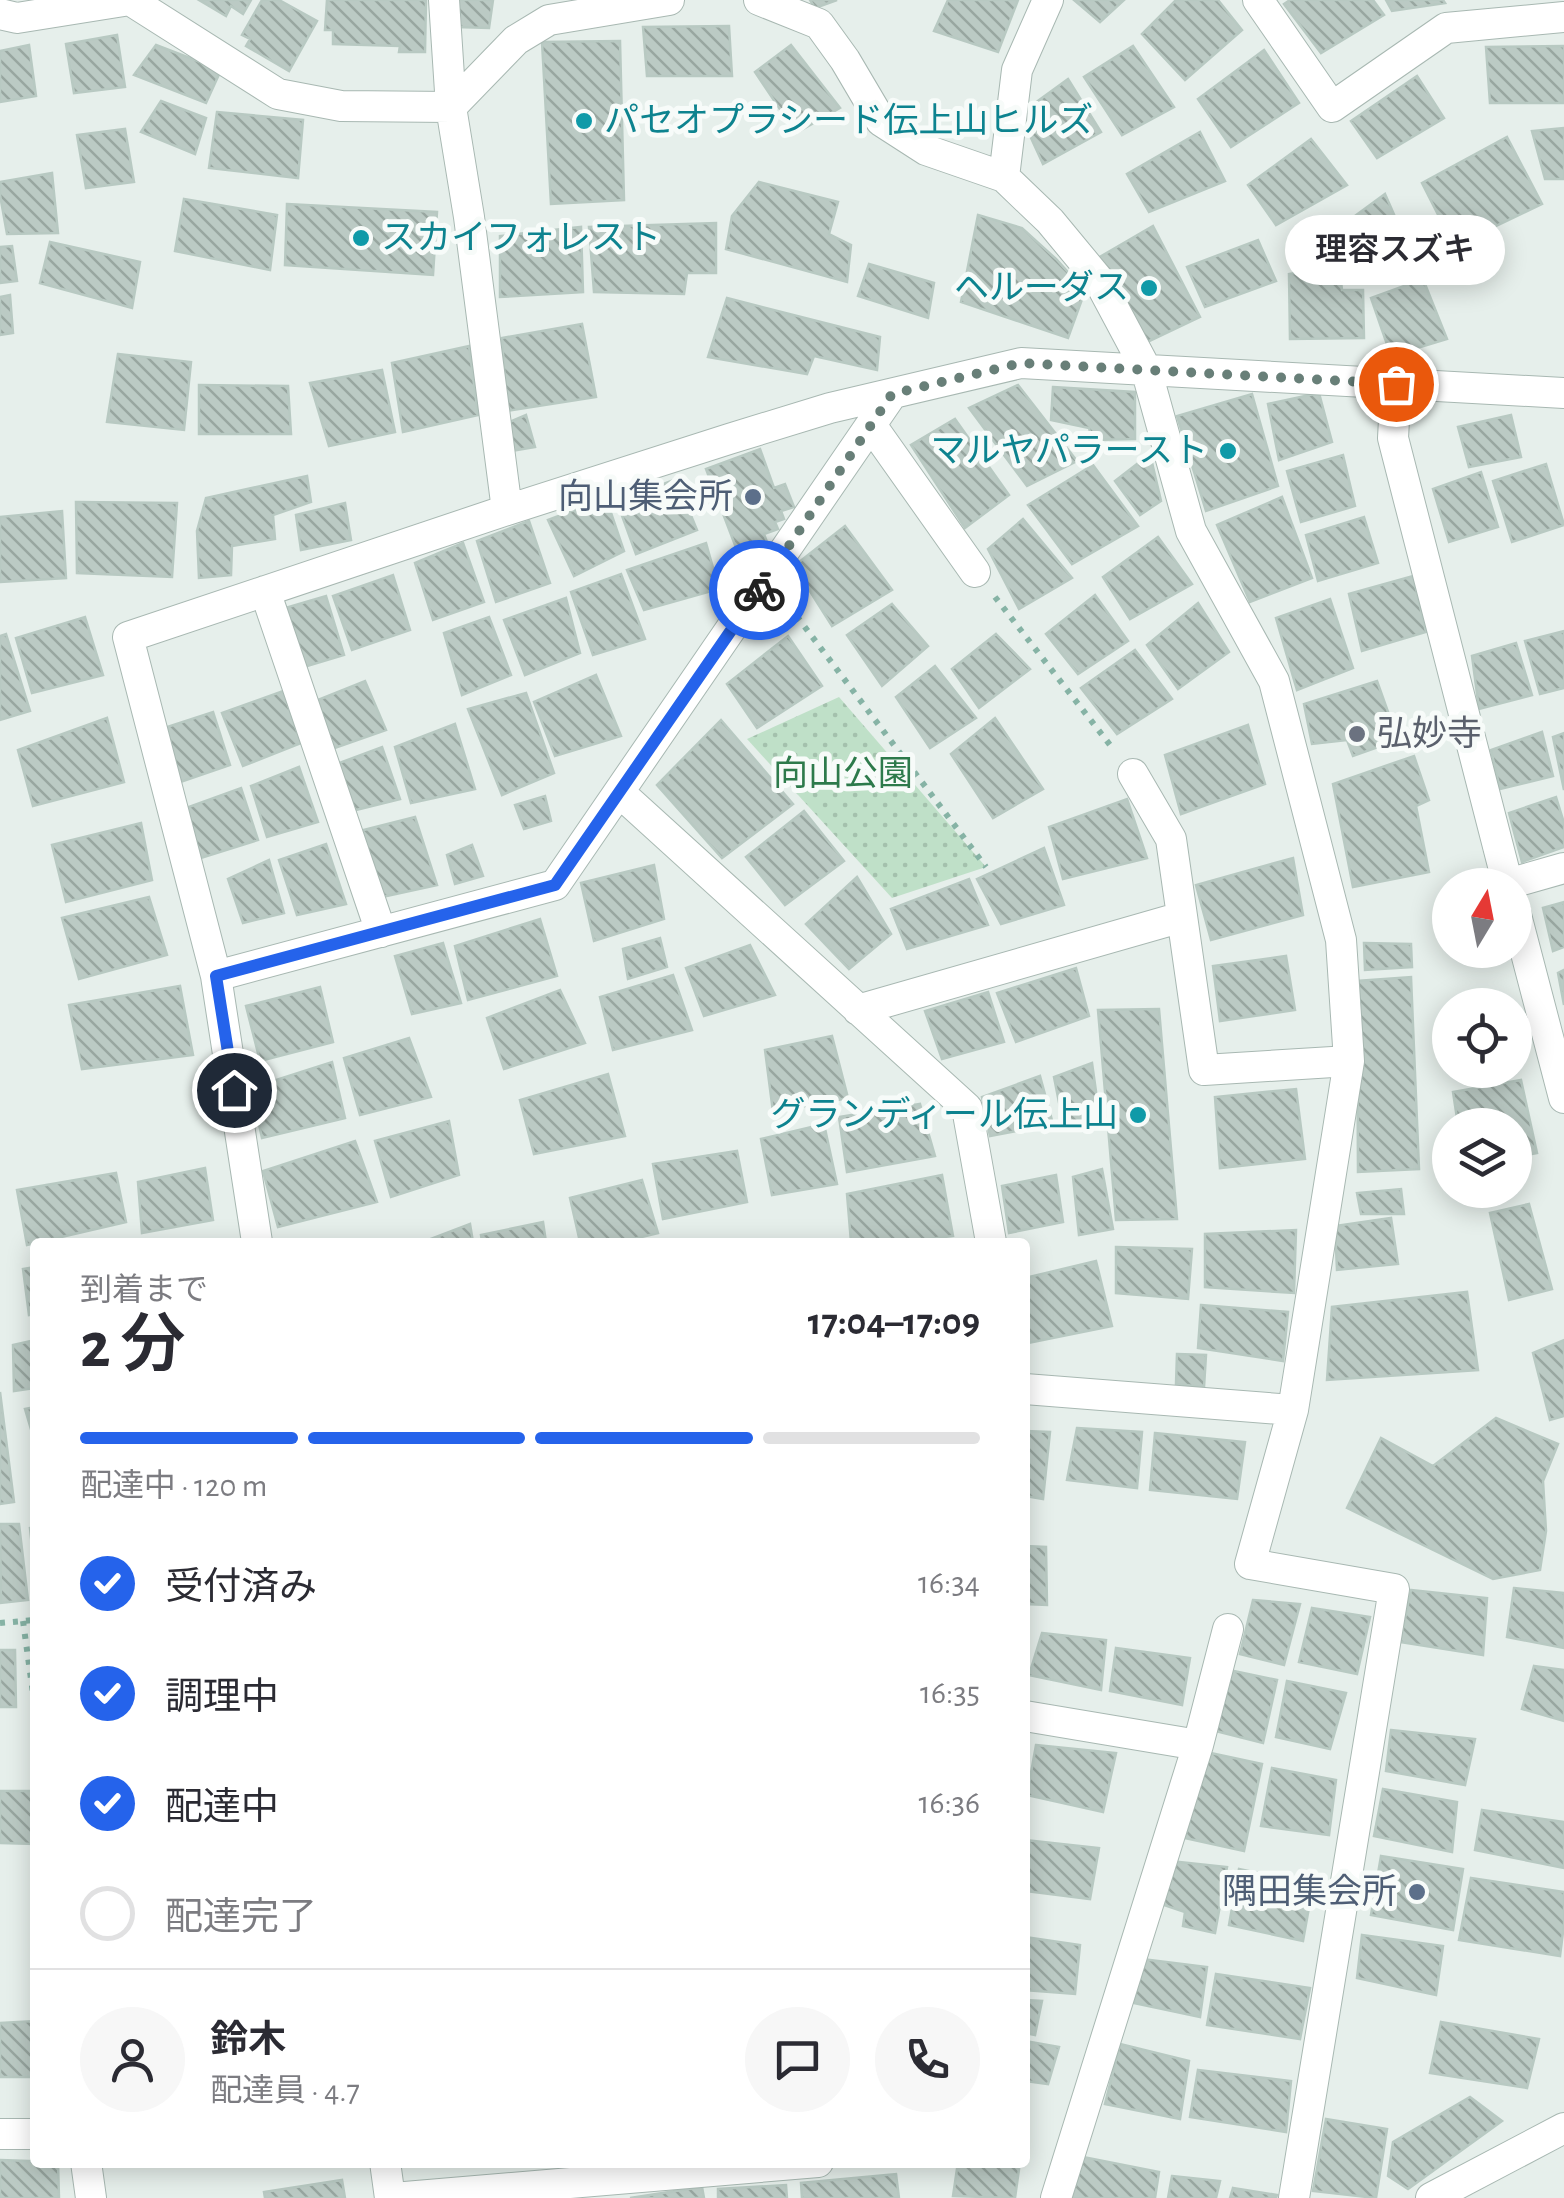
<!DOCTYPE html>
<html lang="ja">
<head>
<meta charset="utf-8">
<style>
	:root { --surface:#fff; --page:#f7f7f7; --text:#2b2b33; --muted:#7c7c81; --line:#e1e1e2; --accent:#2563eb }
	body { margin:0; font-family:"Alegreya Sans","Noto Sans JP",sans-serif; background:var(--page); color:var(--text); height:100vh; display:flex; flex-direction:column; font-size:38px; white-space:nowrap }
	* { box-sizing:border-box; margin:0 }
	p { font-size:32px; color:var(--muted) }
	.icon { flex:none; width:55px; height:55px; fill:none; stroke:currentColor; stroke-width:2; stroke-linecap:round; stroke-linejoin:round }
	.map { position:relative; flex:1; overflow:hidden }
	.sheet { position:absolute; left:30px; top:1238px; width:1000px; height:930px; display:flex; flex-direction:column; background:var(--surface); border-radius:10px; box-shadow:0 5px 25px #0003 }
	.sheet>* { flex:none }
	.needle { width:65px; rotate:10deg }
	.fabs { position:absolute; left:1432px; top:868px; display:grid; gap:20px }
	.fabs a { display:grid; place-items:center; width:100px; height:100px; border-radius:50%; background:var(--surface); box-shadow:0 5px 25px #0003; font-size:50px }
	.pin { position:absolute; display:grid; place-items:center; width:85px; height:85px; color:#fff; margin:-42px; border:5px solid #fff; border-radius:50%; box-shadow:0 2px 10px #0007 }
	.courier { position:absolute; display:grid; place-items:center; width:100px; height:100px; margin:-50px; border:8px solid #2563eb; border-radius:50%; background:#fff; color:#222; box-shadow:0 2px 12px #0007 }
	.bubble { position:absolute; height:70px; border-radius:35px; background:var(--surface); box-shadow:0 5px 25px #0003; font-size:32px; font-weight:600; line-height:70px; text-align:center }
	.summary em { font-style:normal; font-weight:600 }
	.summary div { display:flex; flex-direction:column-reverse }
	.summary { display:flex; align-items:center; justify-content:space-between; height:170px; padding:0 50px }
	h1 { font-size:65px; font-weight:600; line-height:75px }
	.bar { display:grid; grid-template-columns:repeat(4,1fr); gap:15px 10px; align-content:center; height:120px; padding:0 50px }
	.bar i { height:12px; border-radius:8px; background:var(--line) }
	.bar .active { background:var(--accent) }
	.bar p { grid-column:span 4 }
	.line { display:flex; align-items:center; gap:25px; padding:0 50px; border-top:2px solid var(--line) }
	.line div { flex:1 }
	.round { display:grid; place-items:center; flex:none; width:105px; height:105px; border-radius:52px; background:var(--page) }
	ol { padding:0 50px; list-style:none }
	li { display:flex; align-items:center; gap:30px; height:110px }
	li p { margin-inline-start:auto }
	li .icon { padding:10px; border-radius:50%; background:var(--accent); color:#fff; stroke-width:4 }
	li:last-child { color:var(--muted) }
	li i { width:55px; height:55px; border:5px solid var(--line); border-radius:50% }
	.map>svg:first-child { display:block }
	.park { fill:url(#park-dots) }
	.building { fill:url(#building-back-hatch); stroke:#b8c9c2; stroke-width:2.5 }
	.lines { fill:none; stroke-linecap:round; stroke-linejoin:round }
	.minor-casing { stroke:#a8b8b2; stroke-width:32 }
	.path { stroke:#86b3a5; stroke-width:6; stroke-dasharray:5 8; stroke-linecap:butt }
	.minor { stroke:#fff; stroke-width:30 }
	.done { stroke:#687f78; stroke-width:10; stroke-dasharray:0 18 }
	.route { stroke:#2563eb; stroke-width:12 }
	.culture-dot { fill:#0f9aa8; stroke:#f7fbf9; stroke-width:4 }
	.service-dot { fill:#5c6f8a; stroke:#f7fbf9; stroke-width:4 }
	.worship-dot { fill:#6b7280; stroke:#f7fbf9; stroke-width:4 }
	.labels { text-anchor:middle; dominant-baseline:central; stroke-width:10; stroke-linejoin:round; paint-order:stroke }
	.culture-label { font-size:35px; fill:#0d838f; stroke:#f7fbf9; text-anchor:end }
	.service-label { font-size:35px; fill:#4e5e75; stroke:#f7fbf9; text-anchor:end }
	.worship-label { font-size:35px; fill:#5b616d; stroke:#f7fbf9; text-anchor:start }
	.park-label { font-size:35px; fill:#2d7a4b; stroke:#f7fbf9 }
</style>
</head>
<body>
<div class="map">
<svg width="1564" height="2198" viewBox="0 0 1564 2198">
	<defs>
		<pattern id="park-dots" width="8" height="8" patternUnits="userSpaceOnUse" patternTransform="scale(2.5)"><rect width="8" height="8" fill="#bfe0c8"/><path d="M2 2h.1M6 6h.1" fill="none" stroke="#a4c1ad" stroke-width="1.8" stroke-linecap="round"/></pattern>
		<pattern id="building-back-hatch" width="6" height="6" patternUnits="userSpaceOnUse" patternTransform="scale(2.5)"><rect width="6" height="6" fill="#bbcac4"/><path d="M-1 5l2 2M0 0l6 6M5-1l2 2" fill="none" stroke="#98a6a0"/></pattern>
	</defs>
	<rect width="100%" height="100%" fill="#e6efeb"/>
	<path class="park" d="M839 697 986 867 892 898 747 739Z"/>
	<path class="building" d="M199 0H251L243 14 231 6 226 16Z
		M262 0H279L317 21 289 71 246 46 250 39 242 35Z
		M327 0H426L425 52H399L400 46 333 44V30H325Z
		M455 0H493L489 28 457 27Z
		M810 0H837L815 8Z
		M948 0H1018L998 52 934 31Z
		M1074 0H1124L1100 22Z
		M1176 0H1218L1242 30 1185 80 1142 34Z
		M1290 0H1373L1384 15 1321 53 1284 4Z
		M1386 0H1443L1445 3 1392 11Z
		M729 26 732 76H647L643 27Z
		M117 35 125 87 74 93 66 44Z
		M620 41 624 200 551 204 542 42Z
		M29 45 36 96 0 102V51Z
		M156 45 221 70 206 103 134 75Z
		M791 45 840 108 796 133 755 72Z
		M1133 46 1174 107 1122 135 1084 77Z
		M1564 46V103H1490L1486 47Z
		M1264 50 1299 103 1231 147 1198 99Z
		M1417 76 1444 118 1377 158 1351 121Z
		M1068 79 1101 132 1043 164 1020 114Z
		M161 101 206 118 195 154 141 132Z
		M217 112 303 120 298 178 209 168Z
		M1564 128V179H1545L1532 131Z
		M125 129 134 182 86 188 77 135Z
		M1200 132 1225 181 1149 212 1127 174Z
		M1507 137 1542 204 1454 246 1422 183Z
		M1311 139 1347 185 1276 225 1248 185Z
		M52 173 58 233 7 234 0 195V182Z
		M759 182 838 202 829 234 851 245 847 282 726 249 732 216Z
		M1385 194 1414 260 1361 280 1336 230Z
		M184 199 277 215 270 270 175 251Z
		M287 204 437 212 433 275 285 265Z
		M978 215 1022 228 1056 259 1085 291 1068 338 961 302Z
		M716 223V273H687L684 294 594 292 589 227Z
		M1153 226 1200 317 1145 343 1098 258Z
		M581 227 583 292 500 297V236Z
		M1258 240 1276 281 1205 307 1187 267Z
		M50 242 140 262 132 308 40 283Z
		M12 246 17 281 0 283V247Z
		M869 264 934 283 928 318 858 296Z
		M1339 266 1342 290H1363L1364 338 1290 339 1289 274Z
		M1423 279 1447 339 1391 356 1371 298Z
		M10 295 13 333 0 335V297Z
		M727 298 880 337 877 370 814 356 807 374 708 357Z
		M582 324 596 397 507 411 502 338Z
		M469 346 478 415 403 432 392 363Z
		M118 354 191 362 184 430 107 422Z
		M382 370 395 432 329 446 310 383Z
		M199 385 288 386 291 434H199Z
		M1018 385 1077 461 1027 486 969 408Z
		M1053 387 1135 392V439L1092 440 1089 428 1051 420Z
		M1319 393 1332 442 1279 460 1268 404Z
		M1252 394 1278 486 1206 511 1177 416Z
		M526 415 535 447 511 451 505 424Z
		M1511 415 1521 457 1469 467 1458 427Z
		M955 419 1009 495 965 528 911 445Z
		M760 449 774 488 785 484 794 507 781 511 784 519 775 522 778 529 764 534 767 542 738 553 706 469Z
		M1150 454 1161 501 1140 515 1115 481Z
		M1343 455 1355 506 1301 522 1287 471Z
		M1546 464 1564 525 1512 542 1493 481Z
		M1093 465 1138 526 1072 564 1028 505Z
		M1481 472 1498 527 1449 542 1433 489Z
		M307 476 311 502 273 515 275 539 232 546 231 575 199 578 197 531 206 498Z
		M676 479 697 530 636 554 617 502Z
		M1282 497 1312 578 1250 602 1217 525Z
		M606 498 624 551 574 576 548 520Z
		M76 502 177 503 172 577 77 573Z
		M345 503 351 540 301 550 296 515Z
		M62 511 66 578 0 582V517Z
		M1364 517 1378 563 1318 581 1306 535Z
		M1023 519 1072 578 1019 609 988 549Z
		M529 521 550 583 496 602 477 541Z
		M845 526 892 590 832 626 794 566Z
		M1158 537 1192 584 1130 619 1103 577Z
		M463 543 484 602 433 620 415 563Z
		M706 543 719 589 644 610 627 570Z
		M621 574 645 639 593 655 571 592Z
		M393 575 410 630 352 650 333 596Z
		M1413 576 1426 632 1362 651 1349 594Z
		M1095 595 1128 641 1078 674 1046 634Z
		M326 596 344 655 304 667 285 608Z
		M566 598 580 653 525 675 504 620Z
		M1330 599 1353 668 1297 690 1276 618Z
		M1198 603 1229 652 1178 689 1147 645Z
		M892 604 928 646 882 686 847 635Z
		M85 617 103 675 32 693 16 638Z
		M489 617 511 675 462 695 444 633Z
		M1564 631V688L1540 694 1525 641Z
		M6 634 30 711 0 720V636Z
		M996 634 1030 669 979 708 952 669Z
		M788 636 822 686 757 728 727 684Z
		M1516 643 1532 695 1479 709 1472 656Z
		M1135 650 1172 699 1117 734 1081 688Z
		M935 666 976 718 930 748 896 697Z
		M596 675 621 736 555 756 534 702Z
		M365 681 386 730 332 749 313 702Z
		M1377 681 1398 740 1353 756 1347 740 1312 744 1304 704Z
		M283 691 301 743 243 766 222 713Z
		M526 693 554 773 502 795 468 709Z
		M213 712 230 765 180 782 167 727Z
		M107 718 124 782 33 806 18 750Z
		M995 718 1043 789 993 818 951 754Z
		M721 720 793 804 722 858 657 785Z
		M455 724 475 789 411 803 395 747Z
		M1248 725 1265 784 1181 814 1165 755Z
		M1542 732 1553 776 1500 789 1491 750Z
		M1564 733V790L1553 737Z
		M382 747 400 799 348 812 334 765Z
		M1414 756 1429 800 1416 806 1429 872 1353 887 1333 784Z
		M299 767 318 822 267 837 251 786Z
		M241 788 258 840 201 858 186 808Z
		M545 796 551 821 524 829 515 805Z
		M1556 797 1564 823V847L1522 862 1509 813Z
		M1127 799 1147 858 1063 879 1049 827Z
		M804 811 844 861 785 905 746 857Z
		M415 817 437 885 382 897 360 831Z
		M141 823 152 880 66 902 52 845Z
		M326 844 346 904 297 915 279 860Z
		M472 845 483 876 455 884 447 855Z
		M1044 848 1064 905 1001 924 977 879Z
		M1293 858 1303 915 1211 940 1196 885Z
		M269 860 284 913 243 923 228 879Z
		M654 865 664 919 594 941 581 883Z
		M857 877 891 934 849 969 806 924Z
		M969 879 988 925 907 949 891 909Z
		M149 897 167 955 79 979 62 918Z
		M1564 902V947L1553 951 1543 908Z
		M540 919 557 976 468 1000 455 946Z
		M660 938 667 967 628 979 623 949Z
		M443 943 461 1003 412 1014 395 956Z
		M1364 943 1411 944 1412 967 1365 970Z
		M750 945 775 995 704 1016 686 968Z
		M1286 956 1295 1010 1220 1021 1213 966Z
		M1076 968 1089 1016 1016 1042 997 993Z
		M1564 970V1005L1558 973Z
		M673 975 692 1030 613 1050 600 997Z
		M1411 977 1419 1169 1358 1172 1357 981Z
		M180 986 193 1055 82 1069 69 1005Z
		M320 987 333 1042 260 1061 246 1006Z
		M560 990 585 1043 504 1069 487 1018Z
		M988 992 1004 1042 942 1059 925 1011Z
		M1159 1009 1177 1219 1116 1220 1098 1010Z
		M832 1036 848 1098 773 1112 765 1050Z
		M409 1038 431 1097 360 1115 344 1058Z
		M332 1062 345 1118 262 1138 251 1088Z
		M1092 1063 1100 1120 1064 1128 1054 1077Z
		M608 1074 625 1136 534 1154 520 1100Z
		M1040 1076 1053 1124 990 1136 982 1097Z
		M1521 1080 1537 1153 1515 1157V1125H1458L1453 1092Z
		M1296 1089 1305 1159 1220 1168 1215 1097Z
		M920 1104 935 1156 847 1172 839 1117Z
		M449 1121 459 1175 391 1197 375 1141Z
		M824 1124 837 1184 772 1195 761 1139Z
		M355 1141 377 1202 278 1227 263 1171Z
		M737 1151 747 1202 663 1219 653 1164Z
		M205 1168 213 1220 142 1233 138 1182Z
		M1102 1169 1113 1229 1079 1235 1073 1177Z
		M116 1173 126 1222 27 1245 17 1190Z
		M942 1175 953 1236 906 1242H851L847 1194Z
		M1056 1175 1063 1222 1009 1233 1002 1186Z
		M642 1180 658 1233 621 1242H580L570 1198Z
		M1401 1189 1404 1214H1361L1357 1193Z
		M1529 1204 1552 1289 1509 1300 1490 1213Z
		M1391 1218 1398 1264 1337 1270 1335 1226Z
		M543 1222 546 1242H482L481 1235Z
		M470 1224 473 1242H423Z
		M1296 1230 1294 1293 1205 1287V1234Z
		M1116 1247 1192 1249 1188 1299 1116 1293Z
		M1096 1261 1112 1326 1028 1343 1025 1321V1278Z
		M35 1267V1314L29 1315 23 1269Z
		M1467 1292 1478 1370 1327 1380 1332 1307Z
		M1201 1305 1288 1312 1283 1361 1198 1348Z
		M35 1340V1388L14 1391 13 1345Z
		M1564 1340V1416L1550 1420 1533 1353Z
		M1177 1354 1206 1355 1204 1387 1176 1384Z
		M0 1392 14 1502 0 1504Z
		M35 1407V1443L25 1409Z
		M1496 1418 1558 1444 1543 1481 1546 1531 1540 1570 1493 1579 1347 1508 1381 1438 1433 1466Z
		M1077 1428 1142 1432 1137 1488 1067 1480Z
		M1025 1431 1050 1432 1043 1499 1025 1496Z
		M1155 1433 1245 1442 1237 1499 1150 1490Z
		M0 1524H19L28 1600 1 1603Z
		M35 1527V1575L30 1528Z
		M1025 1546 1046 1547 1047 1605 1025 1604Z
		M1514 1588 1564 1593V1648L1507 1637Z
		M1411 1590 1487 1598 1483 1655 1400 1642Z
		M1253 1600 1300 1604 1284 1665 1240 1654Z
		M1312 1608 1370 1617 1357 1674 1299 1662Z
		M1042 1633 1106 1640 1101 1690 1029 1675Z
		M1116 1648 1190 1658 1182 1705 1110 1691Z
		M0 1650H15L16 1707H0Z
		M1534 1666 1564 1670V1721L1522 1709Z
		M1229 1670 1277 1680 1263 1743 1212 1730Z
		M1287 1681 1346 1693 1330 1749 1276 1737Z
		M1391 1730 1475 1739 1465 1785 1386 1771Z
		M1036 1745 1116 1753 1103 1812 1027 1795Z
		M1206 1752 1262 1764 1244 1851 1185 1838Z
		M1272 1768 1336 1780 1329 1835 1261 1826Z
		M1383 1789 1457 1802 1452 1852 1374 1836Z
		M0 1791H33L35 1844 0 1843Z
		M1482 1810 1564 1822V1868L1475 1850Z
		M1025 1840 1099 1848 1090 1899 1025 1891Z
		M1381 1856 1463 1869 1453 1930 1371 1915Z
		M1170 1861 1227 1867 1215 1933 1183 1926 1185 1912 1155 1902Z
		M1239 1869 1313 1885 1303 1941 1229 1925Z
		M1471 1878 1564 1892V1924L1560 1956 1459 1940Z
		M1362 1935 1443 1946 1436 1995 1357 1978Z
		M1025 1937 1080 1945 1075 1994 1025 1990Z
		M1142 1959 1207 1967 1200 2017 1134 2003Z
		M1216 1974 1310 1988 1300 2039 1207 2025Z
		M1025 2000 1042 2001 1035 2035 1025 2033Z
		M35 2021V2077H0V2023Z
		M1441 2022 1539 2039 1527 2088 1430 2073Z
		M1025 2041 1059 2047 1048 2084 1025 2081Z
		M1120 2044 1189 2061 1180 2119 1105 2104Z
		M1198 2070 1291 2081 1286 2132 1190 2117Z
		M1470 2097 1502 2121 1408 2189 1388 2176 1393 2142Z
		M1326 2119 1387 2129 1376 2198 1313 2191Z
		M1083 2157 1159 2172 1155 2198H1072Z
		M0 2160 58 2162 59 2198H0Z
		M958 2162H1020L1015 2198 953 2196Z
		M896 2174 899 2198H802L801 2183Z
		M1172 2176 1220 2181 1216 2198H1168Z
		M342 2180 345 2198H265L264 2192Z
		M786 2185 787 2198H718V2189Z
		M702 2187 704 2198H630Z
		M1233 2188 1277 2195 1276 2198H1230Z"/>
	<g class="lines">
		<g class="minor-casing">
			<path id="minor" d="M444 0 451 107 469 217 507 510
				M759 0 819 24 845 60 881 121 926 150 1004 177
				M1048 0 1017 70 1004 177 1050 221 1098 279 1146 369 1191 531 1274 681 1341 940 1349 1061 1293 1410
				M1258 0 1332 107 1446 28 1564 17
				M0 14 17 18 130 0 278 94 341 106 451 107 516 40 549 20 669 0
				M1396 384 1393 438 1508 885
				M871 425 975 572
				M265 591 381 932
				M1133 774 1171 839 1204 1070 1349 1061
				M619 792 967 1108 991 1242
				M1508 884 1564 868
				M1515 911 1564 1098
				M216 976 555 885 892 394
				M858 1010 1182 917
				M257 1242 216 976 128 637 507 510 729 439 830 408 1021 363 1564 393
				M1025 1389 1293 1410 1250 1564 1394 1589 1294 2198
				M1025 1716 1198 1745
				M0 2134H35
				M86 2162 91 2198
				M385 2162 390 2198
				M393 2198 818 2162
				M1056 2198 1198 1745 1228 1629
				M1431 2198 1564 2128"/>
		</g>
		<path class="path" d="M995 597 1110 745
			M789 606 986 867
			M23 1621 35 1708
			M0 1623 35 1620"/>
		<use href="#minor" class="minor"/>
	</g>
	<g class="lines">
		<path class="done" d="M759 590 892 394 1021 363 1396 384"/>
		<path class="route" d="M234 1090 216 976 555 885 759 590"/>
	</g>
	<g class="culture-dot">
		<circle cx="584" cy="121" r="10"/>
		<circle cx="361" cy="238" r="10"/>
		<circle cx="1149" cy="288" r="10"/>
		<circle cx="1228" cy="451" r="10"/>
		<circle cx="1138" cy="1115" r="10"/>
	</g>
	<g class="service-dot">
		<circle cx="753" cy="497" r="10"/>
		<circle cx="1417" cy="1892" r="10"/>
	</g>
	<circle class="worship-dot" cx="1357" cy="734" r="10"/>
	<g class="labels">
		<g class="culture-label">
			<text x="604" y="121" text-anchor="start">パセオプラシード伝上山ヒルズ</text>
			<text x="381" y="238" text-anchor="start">スカイフォレスト</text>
			<text x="1129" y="288">ヘルーダス</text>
			<text x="1208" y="451">マルヤパラースト</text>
			<text x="1118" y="1115">グランディール伝上山</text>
		</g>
		<g class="service-label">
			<text x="733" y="497">向山集会所</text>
			<text x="1397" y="1892">隅田集会所</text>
		</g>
		<g class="worship-label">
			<text x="1377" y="734">弘妙寺</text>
		</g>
		<g class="park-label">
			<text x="843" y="774">向山公園</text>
		</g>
	</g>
</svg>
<div class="fabs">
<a><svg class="needle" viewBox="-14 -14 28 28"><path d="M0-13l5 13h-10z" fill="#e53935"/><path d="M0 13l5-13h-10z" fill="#7c7c81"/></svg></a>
<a><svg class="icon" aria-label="locate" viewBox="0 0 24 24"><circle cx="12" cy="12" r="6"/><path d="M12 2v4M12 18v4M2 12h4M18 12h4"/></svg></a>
<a><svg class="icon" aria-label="layers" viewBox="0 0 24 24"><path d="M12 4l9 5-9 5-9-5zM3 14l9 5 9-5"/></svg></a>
</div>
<div class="pin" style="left:1396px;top:384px;background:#ea580c"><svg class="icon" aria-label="bag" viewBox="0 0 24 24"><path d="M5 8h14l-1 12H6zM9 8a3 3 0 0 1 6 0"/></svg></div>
<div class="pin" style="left:234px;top:1090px;background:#1f2937"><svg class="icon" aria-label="home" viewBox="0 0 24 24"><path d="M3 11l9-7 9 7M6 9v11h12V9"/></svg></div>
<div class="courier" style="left:759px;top:590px"><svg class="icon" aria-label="bike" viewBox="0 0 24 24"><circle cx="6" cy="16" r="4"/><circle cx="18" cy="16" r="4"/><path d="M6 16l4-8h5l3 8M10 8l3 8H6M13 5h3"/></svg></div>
<div class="bubble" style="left:1285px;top:215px;width:220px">理容スズキ</div>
<section class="sheet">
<div class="summary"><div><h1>2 分</h1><p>到着まで</p></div><em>17:04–17:09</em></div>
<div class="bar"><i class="active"></i><i class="active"></i><i class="active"></i><i></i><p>配達中 · 120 m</p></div>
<ol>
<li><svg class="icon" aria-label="check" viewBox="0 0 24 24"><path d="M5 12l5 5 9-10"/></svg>受付済み<p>16:34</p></li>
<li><svg class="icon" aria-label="check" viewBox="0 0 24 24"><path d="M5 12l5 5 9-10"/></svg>調理中<p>16:35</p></li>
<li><svg class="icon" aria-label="check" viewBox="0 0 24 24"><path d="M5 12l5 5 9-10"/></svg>配達中<p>16:36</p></li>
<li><i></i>配達完了</li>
</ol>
<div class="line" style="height:180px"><a class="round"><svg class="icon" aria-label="person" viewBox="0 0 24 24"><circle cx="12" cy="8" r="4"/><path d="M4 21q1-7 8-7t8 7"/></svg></a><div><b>鈴木</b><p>配達員 · 4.7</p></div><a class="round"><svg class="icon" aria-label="chat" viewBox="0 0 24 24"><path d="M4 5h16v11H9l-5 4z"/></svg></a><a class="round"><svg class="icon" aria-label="phone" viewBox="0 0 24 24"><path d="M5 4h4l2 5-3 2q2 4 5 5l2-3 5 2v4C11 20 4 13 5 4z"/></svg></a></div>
</section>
</div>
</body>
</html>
